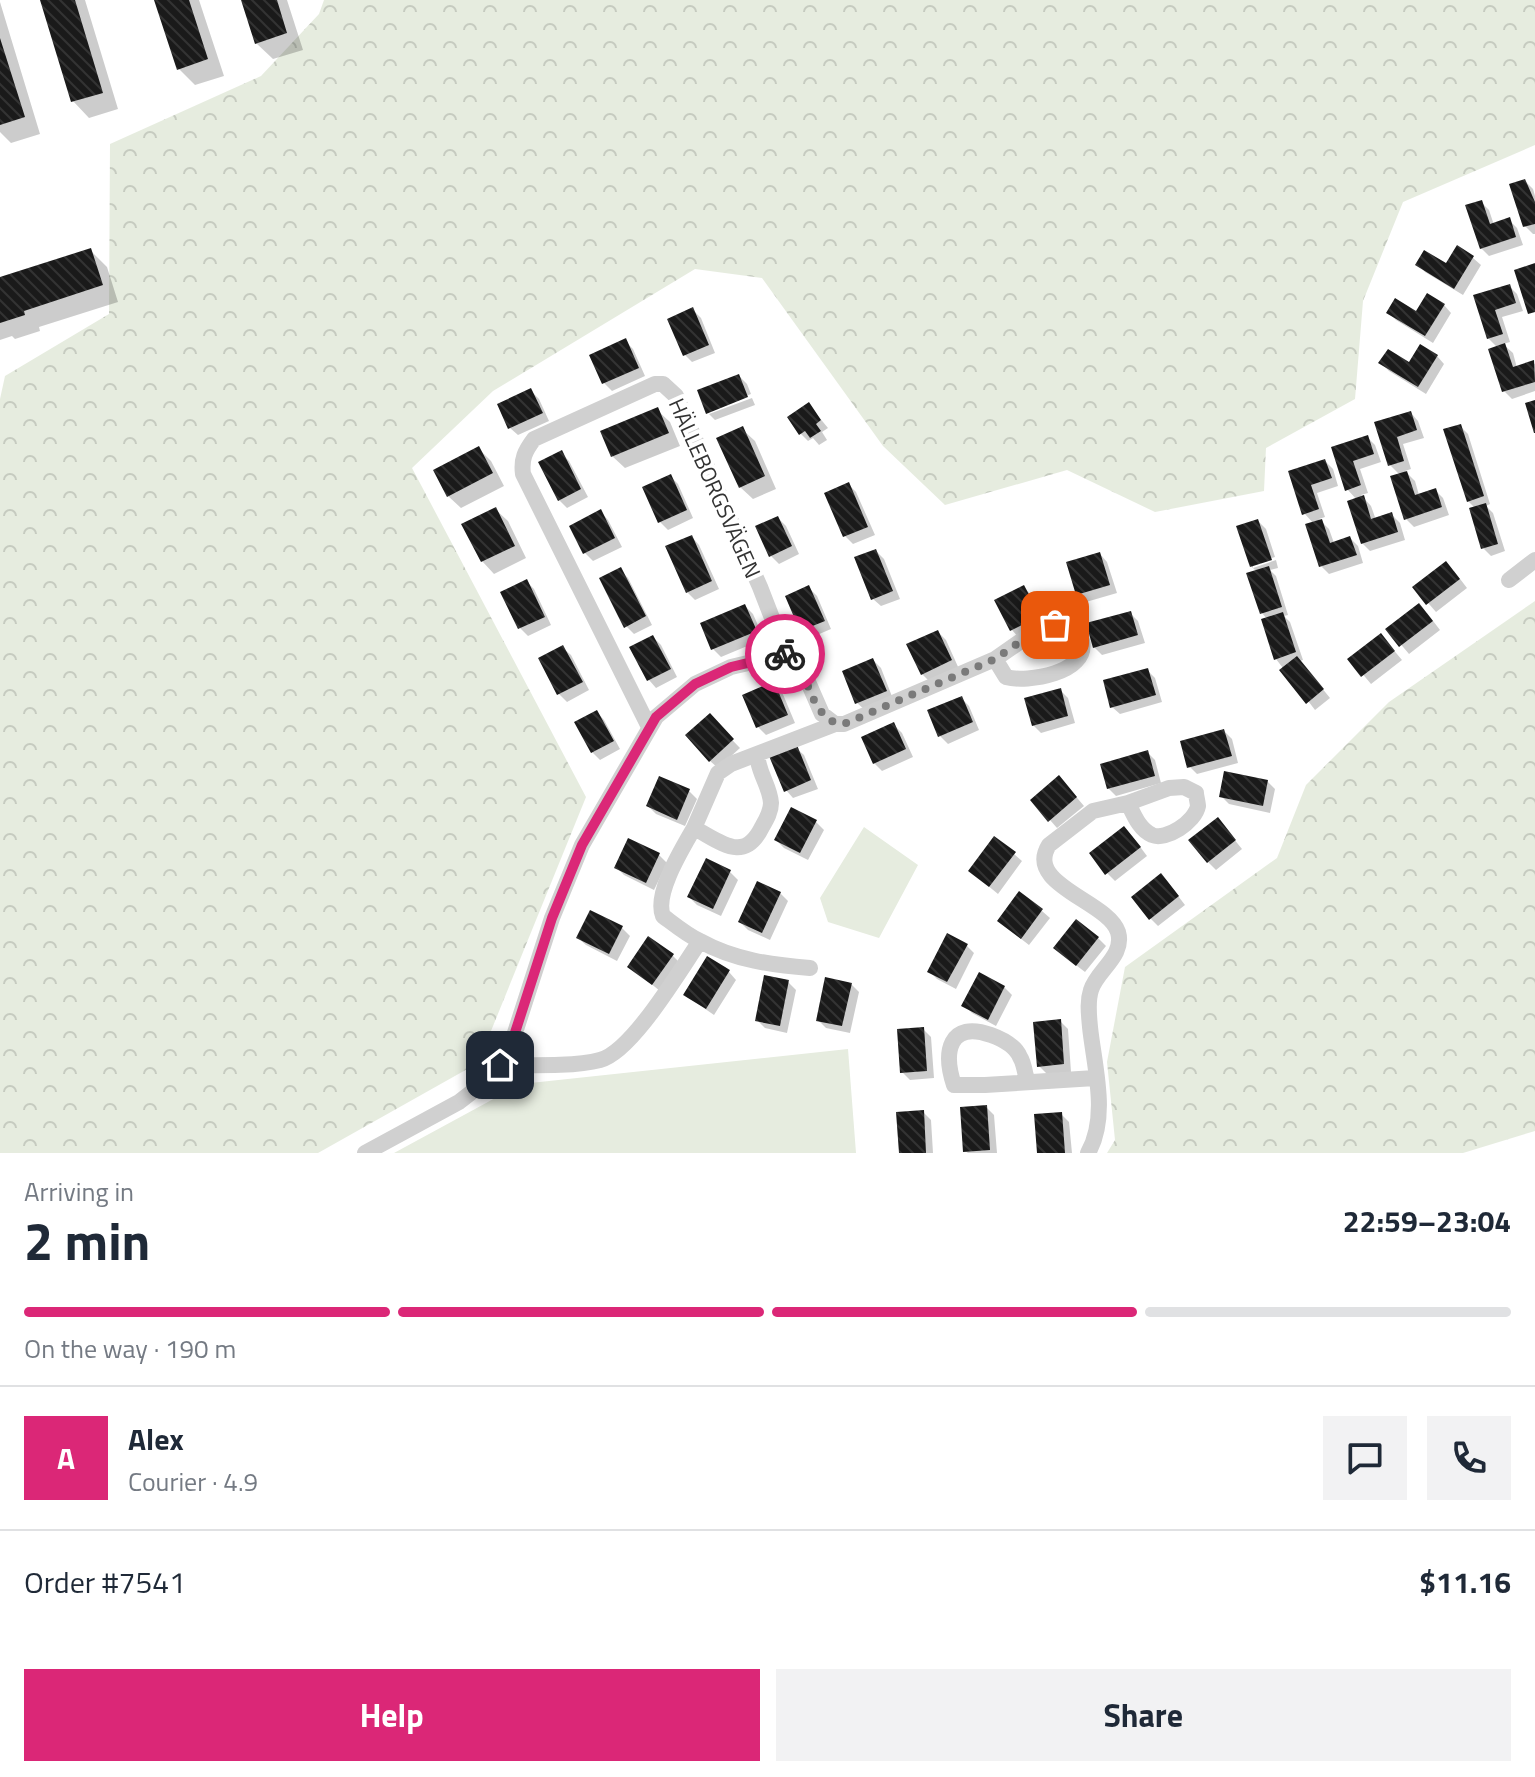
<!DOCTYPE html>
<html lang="en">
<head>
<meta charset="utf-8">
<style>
	:root { --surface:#fff; --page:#f2f2f3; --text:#1f2937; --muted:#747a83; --line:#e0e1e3; --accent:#db2777 }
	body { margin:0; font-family:"Titillium Web",sans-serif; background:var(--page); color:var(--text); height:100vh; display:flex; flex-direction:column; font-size:30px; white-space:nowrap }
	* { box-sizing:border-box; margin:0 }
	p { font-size:26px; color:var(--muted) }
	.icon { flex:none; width:44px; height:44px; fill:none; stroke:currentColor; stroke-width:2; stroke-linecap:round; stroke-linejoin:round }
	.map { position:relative; height:1153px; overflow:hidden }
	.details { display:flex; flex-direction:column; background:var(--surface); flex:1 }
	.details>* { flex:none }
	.pin { position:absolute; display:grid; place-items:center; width:68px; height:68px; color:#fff; margin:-34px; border-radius:16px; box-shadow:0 4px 12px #0006 }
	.courier { position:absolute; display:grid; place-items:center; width:80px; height:80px; margin:-40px; border:6px solid #db2777; border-radius:50%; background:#fff; color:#222; box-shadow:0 2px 10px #0007 }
	.summary em { font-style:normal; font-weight:700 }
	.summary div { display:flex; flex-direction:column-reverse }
	.summary { display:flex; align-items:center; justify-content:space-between; height:136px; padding:0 24px }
	h1 { font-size:52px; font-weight:700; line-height:60px }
	.bar { display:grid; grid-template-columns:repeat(4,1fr); gap:12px 8px; align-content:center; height:96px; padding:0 24px }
	.bar i { height:10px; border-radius:6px; background:var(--line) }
	.bar .active { background:var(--accent) }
	.bar p { grid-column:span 4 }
	.line { display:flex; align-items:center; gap:20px; padding:0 24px; border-top:2px solid var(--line) }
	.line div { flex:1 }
	.round { display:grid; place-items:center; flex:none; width:84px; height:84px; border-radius:0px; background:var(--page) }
	.action { display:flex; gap:16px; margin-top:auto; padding:16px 24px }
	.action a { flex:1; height:92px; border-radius:0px; background:var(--accent); color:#fff; font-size:32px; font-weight:700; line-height:92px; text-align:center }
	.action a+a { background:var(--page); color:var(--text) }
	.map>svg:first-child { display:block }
	.green { fill:#e6ecdf }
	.forest { fill:url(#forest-crowns) }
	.shadow { fill:#0003 }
	.building { fill:url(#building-back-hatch) }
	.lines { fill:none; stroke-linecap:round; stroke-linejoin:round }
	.street { stroke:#d0d0d0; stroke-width:16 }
	.done { stroke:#7a7a7a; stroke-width:8; stroke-dasharray:0 14.4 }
	.route { stroke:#db2777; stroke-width:10 }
	.labels { text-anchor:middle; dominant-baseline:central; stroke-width:8; stroke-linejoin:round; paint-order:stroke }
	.street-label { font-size:22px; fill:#333; stroke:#fff }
</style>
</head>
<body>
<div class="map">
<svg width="1535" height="1153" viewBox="0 0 1535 1153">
	<defs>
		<pattern id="forest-crowns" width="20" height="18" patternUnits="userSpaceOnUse" patternTransform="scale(2)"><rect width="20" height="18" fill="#e6ecdf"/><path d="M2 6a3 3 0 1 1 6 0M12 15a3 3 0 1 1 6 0" fill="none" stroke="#c6cbc0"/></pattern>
		<pattern id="building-back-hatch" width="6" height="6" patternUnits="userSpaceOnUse" patternTransform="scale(2)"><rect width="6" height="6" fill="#1a1a1a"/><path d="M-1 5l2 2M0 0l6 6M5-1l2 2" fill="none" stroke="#333"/></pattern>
	</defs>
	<rect width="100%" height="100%" fill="#fff"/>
	<path class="green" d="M864 827 918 865 879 938 828 922 820 898Z
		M848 1049 856 1153H394L521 1084Z"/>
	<path class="forest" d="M324 0H1535V145L1403 202 1363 301 1355 399 1266 448 1264 491 1155 512 1067 470 945 505 883 446 762 278 695 269 493 391 412 468 586 797 478 1063 318 1153H0V399L5 376 109 314 110 144 261 76 319 14Z
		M1535 601V1131L1463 1153H1107L1115 1140 1107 1062 1125 967 1277 858 1306 785 1389 702Z"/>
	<path class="shadow" d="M42 0H85L118 109 89 118 73 101Z
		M156 0H199L224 76 195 85 178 68Z
		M243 0H287L303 50 273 59 256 43Z
		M0 2 40 134 11 143 0 132Z
		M1525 181 1533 189 1535 196V234H1533L1525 226Z
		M1481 202 1489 210 1494 225 1509 220 1517 228 1523 245 1489 256 1481 248Z
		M90 250 107 267 118 302 39 327 40 331 15 339 12 336 0 340V279Z
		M1473 258 1481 265 1463 295 1425 272 1418 264 1446 266Z
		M1509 286 1517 294 1523 311 1502 317 1510 342 1503 344 1513 353 1517 368 1533 363 1535 364V391L1512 399 1504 391 1498 348 1488 338 1475 297Z
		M1444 305 1451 313 1433 343 1396 320 1388 312 1417 314Z
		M693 310 701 318 715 353 692 362 684 354Z
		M625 341 633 349 645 376 612 391 604 383Z
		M1437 356 1444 364 1426 394 1389 371 1381 363 1410 365Z
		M739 376 747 384 751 394 709 410V414L699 391Z
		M531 391 539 399 549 421 518 435 510 428Z
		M752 398 755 405 715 420 709 414Z
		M809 405 828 428 822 432 827 440 819 445 813 438 808 441 800 433Z
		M657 410 670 422 680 446 625 468 612 456Z
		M1411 413 1418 421 1424 438 1403 444 1411 469 1405 471 1415 481 1419 495 1435 490 1443 498 1449 515 1414 527 1406 519 1400 475 1390 465 1377 424Z
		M1460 426 1468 434 1490 504 1486 506 1493 513 1505 551 1491 556 1483 548 1475 508 1468 501Z
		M742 429 755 441 776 489 753 499 740 487Z
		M1367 437 1375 445 1381 462 1360 469 1368 493 1361 495 1371 506 1376 520 1392 515 1400 523 1405 540 1370 551 1362 543 1357 500 1347 489 1333 448Z
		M479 449 491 461 504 486 461 508 448 496Z
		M561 453 569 461 588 497 567 508 559 500Z
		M1325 461 1333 469 1338 486 1317 493 1325 517 1319 519 1329 529 1334 543 1350 538 1358 546 1363 563 1329 574 1321 566 1314 524 1304 513 1291 472Z
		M670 476 678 484 693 518 668 530 660 522Z
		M848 484 856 492 875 535 853 544 845 536 826 494Z
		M495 509 508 521 526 558 494 574 482 561Z
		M601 512 608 520 622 547 593 561 585 553Z
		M778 518 786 526 799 554 779 564 771 556Z
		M1258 521 1266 529 1275 557 1253 564V568L1251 566Z
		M692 537 699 545 719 589 695 600 687 592Z
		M876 551 884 559 900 599 881 606 873 599Z
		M1100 554 1107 562 1117 593 1086 602 1078 594Z
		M1276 560 1278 568 1270 570 1276 576 1288 615 1284 616 1290 622 1303 660 1300 661 1330 698 1315 710 1276 659 1267 619 1262 613 1257 572 1253 568Z
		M620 570 628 578 652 625 634 634 626 626Z
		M1454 571 1467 588 1436 612 1415 588Z
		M526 581 534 589 551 625 528 636 520 628 503 593Z
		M1024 587 1031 595 1047 624 1019 638 1012 630Z
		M809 588 817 596 831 629 810 638 802 630 788 597Z
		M745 606 753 614 764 639 721 657 713 649Z
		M1130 613 1138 621 1145 643 1102 655 1094 647Z
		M1427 613 1440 630 1409 654 1388 629Z
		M938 632 946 640 959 669 930 682 922 674Z
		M1381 635 1402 660 1371 684 1350 659Z
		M653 637 661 645 677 677 656 688 649 680Z
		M563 648 571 655 589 690 567 702 559 694Z
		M873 660 881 668 893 699 865 710 857 703Z
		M1147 670 1155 678 1162 702 1120 714 1112 707Z
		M774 684 782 692 795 723 766 735 758 727 745 696Z
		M1060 690 1068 698 1075 723 1041 733 1033 725Z
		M961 698 969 706 979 730 948 744 940 736Z
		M597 712 604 720 620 749 600 760 592 752Z
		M709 716 740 748 718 768 710 761Z
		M894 725 902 733 913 757 882 771 874 763Z
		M1224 731 1232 739 1238 763 1197 774 1189 766Z
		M796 748 804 755 818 789 793 798 786 790Z
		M1147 752 1155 760 1161 783 1116 796 1108 788Z
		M660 778 689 791 697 799 685 826 656 814 648 806Z
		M1267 781 1275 789 1270 813 1229 804 1221 796Z
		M1067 786 1084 806 1057 828 1050 820Z
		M816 822 824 830 808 860 784 848 776 840Z
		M1225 828 1242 849 1216 870 1208 862Z
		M1132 836 1147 856 1115 881 1107 873Z
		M629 841 659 855 667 863 654 890 624 875 616 867Z
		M1014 854 1022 861 998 894 970 871Z
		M730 872 738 880 721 916 697 905 689 897Z
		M1169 884 1185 905 1158 926 1150 918Z
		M780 893 788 901 770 940 748 930 740 922Z
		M1042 911 1050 918 1029 945 1007 928Z
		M622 928 630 936 617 961 586 945 578 938Z
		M1098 938 1106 946 1085 972 1064 956Z
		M967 946 974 953 956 989 937 979 929 971Z
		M672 955 680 963 660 991 629 966Z
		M729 972 736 980 714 1015 685 995Z
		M788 982 796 990 787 1033 765 1028 757 1020Z
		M851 984 859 992 850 1033 826 1028 818 1020Z
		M1004 987 1012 995 996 1026 972 1013 964 1005Z
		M1060 1021 1068 1029 1071 1072 1047 1074 1039 1066Z
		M923 1029 931 1037 934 1078 910 1080 902 1072Z
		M986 1107 994 1115 997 1153H968L965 1151Z
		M923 1112 931 1120 933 1153H901Z
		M1061 1114 1069 1122 1072 1153H1039Z"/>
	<path class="building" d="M40 0H75L103 93 71 102Z
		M154 0H189L208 59 177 70Z
		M241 0H277L287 33 255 44Z
		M0 38 25 117 0 125Z
		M1525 179 1535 202V224L1523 227 1509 184Z
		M1482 200 1490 224 1510 217 1516 237 1480 249 1465 205Z
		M1457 245 1474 256 1454 289 1415 265 1424 250 1446 263Z
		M91 248 103 285 24 311 25 315 0 323V277Z
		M1535 263V312L1528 314 1514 270Z
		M1510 284 1516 303 1495 310 1503 334 1487 339 1473 295Z
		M1427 293 1445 304 1425 336 1386 313 1395 298 1416 311Z
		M693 307 709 345 683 356 667 319Z
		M626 338 639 368 602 384 589 355Z
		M1505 343 1513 367 1534 360 1535 382 1502 392 1488 349Z
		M1420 344 1438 355 1418 387 1378 363 1388 349 1409 362Z
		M739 374 748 397 706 414 697 390Z
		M531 388 543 413 508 429 497 404Z
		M1535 400V433H1534L1525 403Z
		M809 402 821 420 816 424 821 431 810 438 805 431 799 435 787 417Z
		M658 407 669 433 611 457 600 431Z
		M1411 411 1417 430 1397 437 1404 461 1388 466 1374 422Z
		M1461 424 1484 496 1467 502 1443 429Z
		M743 426 765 476 739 488 716 438Z
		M1368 435 1374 454 1353 461 1361 485 1345 491 1331 447Z
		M479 446 493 473 447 497 433 470Z
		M562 450 581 489 558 501 538 462Z
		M1325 459 1332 478 1311 485 1319 509 1302 515 1288 471Z
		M1407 471 1415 495 1436 488 1442 507 1404 520 1390 476Z
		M671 474 687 510 658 523 642 487Z
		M849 482 868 527 843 537 824 493Z
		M1364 495 1371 519 1392 512 1398 532 1361 544 1347 501Z
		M1486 503 1498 544 1481 549 1469 508Z
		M496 507 515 546 481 562 461 524Z
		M601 509 615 538 583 554 569 526Z
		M778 516 792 546 769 557 755 526Z
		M1258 519 1272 560 1250 567 1236 526Z
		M1322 519 1330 543 1350 536 1357 555 1319 567 1305 524Z
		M692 535 712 581 686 593 665 546Z
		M876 549 893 591 871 600 854 557Z
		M1100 552 1110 585 1076 595 1066 562Z
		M1446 561 1460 579 1426 605 1412 587Z
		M1269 566 1282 607 1260 614 1246 573Z
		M621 567 646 616 624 628 599 578Z
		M527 579 545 617 518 629 500 592Z
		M809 585 825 621 800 631 785 596Z
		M1024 585 1040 616 1010 631 994 600Z
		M1419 603 1433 621 1399 647 1385 629Z
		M745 604 757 631 711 650 700 623Z
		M1131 611 1138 635 1093 648 1086 623Z
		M1283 612 1296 652 1274 660 1261 619Z
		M938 630 952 660 921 675 906 644Z
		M1381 633 1395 651 1361 677 1347 659Z
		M653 635 671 669 647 681 629 647Z
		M563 645 583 682 557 695 538 658Z
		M1297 656 1324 689 1306 704 1279 670Z
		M873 658 887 691 855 704 842 671Z
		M1148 668 1156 695 1110 708 1103 680Z
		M774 681 788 715 756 728 742 695Z
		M1061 688 1068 716 1032 726 1024 698Z
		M962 696 973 722 938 737 927 710Z
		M597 710 614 741 591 753 574 722Z
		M710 713 734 739 709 762 685 735Z
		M894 722 906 749 873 764 861 737Z
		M1224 729 1232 756 1187 768 1180 741Z
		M797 745 811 780 784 792 769 756Z
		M1148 750 1155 776 1107 789 1100 764Z
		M1224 771 1268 780 1263 806 1219 797Z
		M1059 775 1077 797 1048 822 1030 800Z
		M659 776 690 789 677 820 646 806Z
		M791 807 817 820 800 853 774 840Z
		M1218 817 1236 840 1207 863 1188 840Z
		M1124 826 1141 847 1105 875 1089 853Z
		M994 836 1016 852 989 887 968 871Z
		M628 838 660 853 646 883 614 868Z
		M706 858 731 870 713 909 687 897Z
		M1161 873 1179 896 1149 920 1131 897Z
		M757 881 781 892 762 933 738 922Z
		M1019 891 1043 909 1021 939 997 921Z
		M590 910 623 926 609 954 576 938Z
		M1076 919 1099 937 1076 966 1053 948Z
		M947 933 968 944 947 982 927 972Z
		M648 936 674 954 652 985 627 967Z
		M707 956 730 970 706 1009 683 995Z
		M979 972 1005 986 988 1020 961 1006Z
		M764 975 789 980 780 1026 755 1021Z
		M825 977 852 983 842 1026 816 1021Z
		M1061 1019 1064 1064 1037 1067 1033 1022Z
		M924 1027 927 1071 900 1073 897 1029Z
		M987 1105 990 1150 963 1152 960 1107Z
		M924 1110 926 1153H899L896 1112Z
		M1062 1112 1065 1153H1037L1034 1114Z"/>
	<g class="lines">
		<path class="street" d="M1509 580 1535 560
			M786 654 798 659 822 714 835 724
			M757 754 835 724H844L995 659 1044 625 1073 624C1076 629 1081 636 1082 641 1089 673 1027 683 1006 677L995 659
			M694 828 718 773 731 764 757 754C758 773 770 786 771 803 771 812 766 820 762 827 744 864 721 842 694 828 682 849 654 894 663 916 675 925 687 935 700 941 734 960 772 965 810 968
			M500 1065C528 1065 574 1067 600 1060 632 1052 680 970 700 941
			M1027 1081C1025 1073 1024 1063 1020 1057 1015 1045 1002 1039 991 1035 949 1020 943 1052 954 1085H985L1095 1078
			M365 1153 459 1102 486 1081 500 1065 512 1042 552 918 582 845 656 717 695 684 731 667 786 654 760 587 676 396 663 384H655L534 439C525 451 521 459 523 474L649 727
			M1088 1153C1109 1116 1094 1066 1090 1027 1089 1015 1087 1002 1091 990 1097 970 1125 956 1118 932 1108 901 1024 885 1049 845L1093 811 1128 803 1169 788 1184 787 1196 793C1196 795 1198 804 1198 806 1195 822 1166 841 1152 835 1139 829 1134 815 1128 803"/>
	</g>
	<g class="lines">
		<path class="done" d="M785 654 798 659C807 681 816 724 844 724L995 659 1044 625H1055"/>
		<path class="route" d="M500 1065 512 1042 552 918 582 845 656 717 695 684 731 667 785 654"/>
	</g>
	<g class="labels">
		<g class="street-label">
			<text transform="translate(715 488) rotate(66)">HÄLLEBORGSVÄGEN</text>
		</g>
	</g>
</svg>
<div class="pin" style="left:1055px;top:625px;background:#ea580c"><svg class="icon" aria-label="bag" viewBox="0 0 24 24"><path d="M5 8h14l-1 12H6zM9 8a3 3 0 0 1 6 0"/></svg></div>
<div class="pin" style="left:500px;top:1065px;background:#1f2937"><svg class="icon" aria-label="home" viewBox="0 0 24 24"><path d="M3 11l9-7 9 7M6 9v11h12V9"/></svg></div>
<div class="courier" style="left:785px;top:654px"><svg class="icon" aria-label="bike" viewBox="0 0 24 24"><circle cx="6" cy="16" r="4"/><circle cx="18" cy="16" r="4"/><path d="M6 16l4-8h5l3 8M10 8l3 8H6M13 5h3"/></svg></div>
</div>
<section class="details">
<div class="summary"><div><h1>2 min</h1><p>Arriving in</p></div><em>22:59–23:04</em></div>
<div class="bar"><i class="active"></i><i class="active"></i><i class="active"></i><i></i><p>On the way · 190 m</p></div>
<div class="line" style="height:144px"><b class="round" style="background:var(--accent);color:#fff">A</b><div><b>Alex</b><p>Courier · 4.9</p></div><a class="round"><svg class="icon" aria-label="chat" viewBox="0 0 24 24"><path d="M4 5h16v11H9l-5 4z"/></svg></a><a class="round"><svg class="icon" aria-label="phone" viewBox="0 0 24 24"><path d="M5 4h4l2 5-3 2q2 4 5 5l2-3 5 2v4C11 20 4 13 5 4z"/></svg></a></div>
<div class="line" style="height:104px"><div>Order #7541</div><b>$11.16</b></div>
<div class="action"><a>Help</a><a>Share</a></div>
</section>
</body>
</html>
